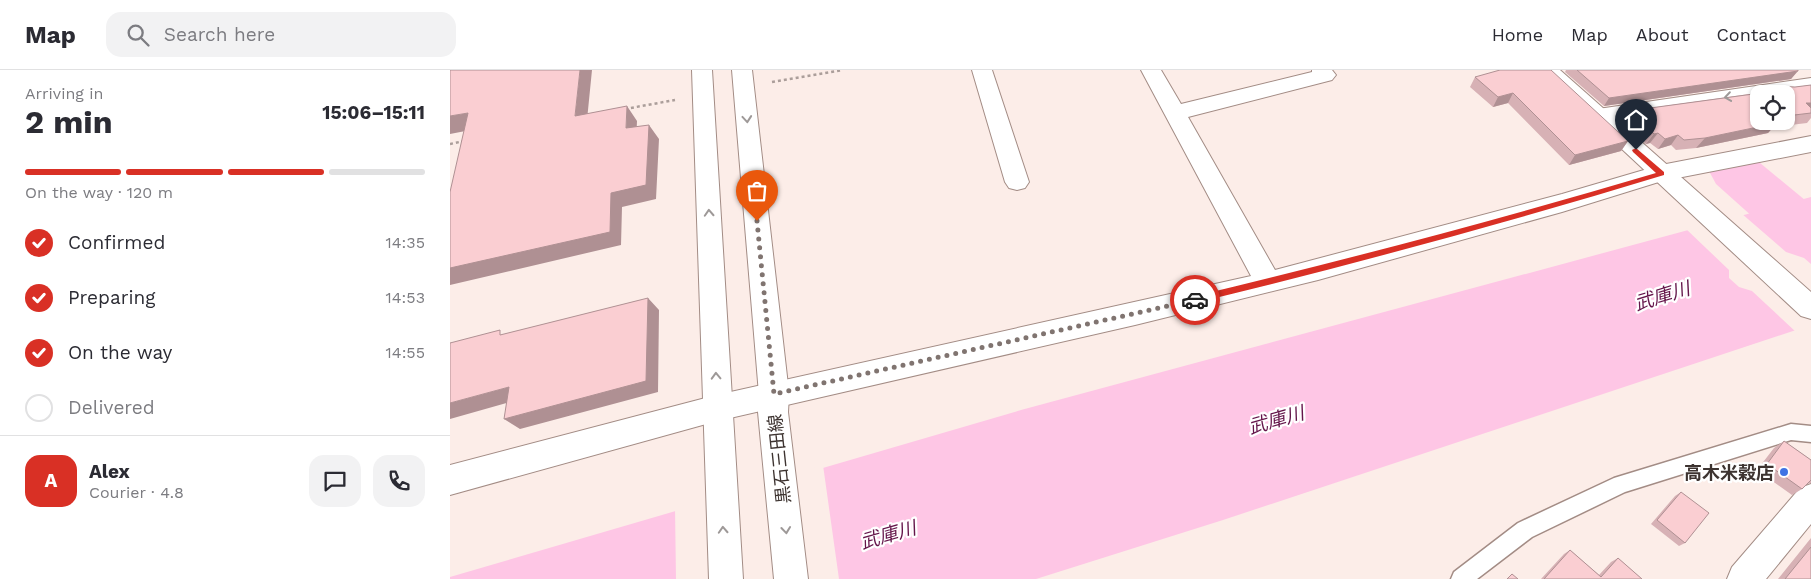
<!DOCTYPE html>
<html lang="en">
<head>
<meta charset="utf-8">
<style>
	:root { --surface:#fff; --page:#f2f2f3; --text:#2b2b33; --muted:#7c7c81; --line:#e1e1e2; --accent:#d93025 }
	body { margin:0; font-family:"Work Sans","Noto Sans JP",sans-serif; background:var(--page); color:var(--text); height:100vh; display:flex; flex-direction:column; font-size:19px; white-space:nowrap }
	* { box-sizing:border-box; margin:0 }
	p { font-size:16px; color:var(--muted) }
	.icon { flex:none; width:28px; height:28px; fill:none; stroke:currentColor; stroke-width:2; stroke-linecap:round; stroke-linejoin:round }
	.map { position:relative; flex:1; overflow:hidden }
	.sheet { display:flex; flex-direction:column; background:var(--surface); width:450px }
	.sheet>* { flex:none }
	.tools { position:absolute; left:1300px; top:15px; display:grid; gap:10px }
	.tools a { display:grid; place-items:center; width:45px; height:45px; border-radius:10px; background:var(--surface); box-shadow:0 1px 4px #0004; font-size:25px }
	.pin { position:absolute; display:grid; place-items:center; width:42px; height:42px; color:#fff; margin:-51px -21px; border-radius:50% 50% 50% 0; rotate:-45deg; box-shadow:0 0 5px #0007 }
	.pin .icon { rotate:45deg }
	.courier { position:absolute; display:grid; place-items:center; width:50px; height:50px; margin:-25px; border:4px solid #d93025; border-radius:50%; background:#fff; color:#222; box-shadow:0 1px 6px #0007 }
	.head em { font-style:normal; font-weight:700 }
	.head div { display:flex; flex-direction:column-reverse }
	.head { display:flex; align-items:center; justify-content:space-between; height:85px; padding:0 25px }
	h1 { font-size:32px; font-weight:700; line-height:38px }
	.bar { display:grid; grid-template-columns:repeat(4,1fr); gap:8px 5px; align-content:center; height:60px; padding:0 25px }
	.bar i { height:6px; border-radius:4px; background:var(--line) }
	.bar .selected { background:var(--accent) }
	.bar p { grid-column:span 4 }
	.line { display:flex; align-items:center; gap:12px; padding:0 25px; border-top:1px solid var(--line) }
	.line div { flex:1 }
	.round { display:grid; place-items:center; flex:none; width:52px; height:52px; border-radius:15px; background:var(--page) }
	ol { padding:0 25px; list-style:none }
	li { display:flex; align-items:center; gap:15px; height:55px }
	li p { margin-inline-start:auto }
	li .icon { padding:5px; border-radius:50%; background:var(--accent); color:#fff; stroke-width:4 }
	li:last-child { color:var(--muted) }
	li i { width:28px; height:28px; border:2px solid var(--line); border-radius:50% }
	header { display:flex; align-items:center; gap:30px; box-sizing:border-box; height:70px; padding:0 25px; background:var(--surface); border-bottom:1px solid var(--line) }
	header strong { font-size:24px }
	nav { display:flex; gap:28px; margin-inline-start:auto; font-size:18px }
	.search { width:350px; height:45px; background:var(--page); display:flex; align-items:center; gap:12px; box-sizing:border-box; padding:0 18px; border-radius:15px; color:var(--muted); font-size:19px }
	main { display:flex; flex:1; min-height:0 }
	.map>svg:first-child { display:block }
	.water { fill:#fec6e5 }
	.pier { fill:#fcede8 }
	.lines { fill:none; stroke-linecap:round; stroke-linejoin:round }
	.river { fill:#fec6e5; fill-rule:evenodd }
	.lane-casing { stroke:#a38c85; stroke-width:3 }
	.street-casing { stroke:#a38c85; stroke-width:2 }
	.secondary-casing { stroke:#a38c85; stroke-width:2 }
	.path { stroke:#ab9e9a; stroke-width:2.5; stroke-dasharray:3 3; stroke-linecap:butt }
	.lane { fill:#fff; fill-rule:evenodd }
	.street { fill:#fff; fill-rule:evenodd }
	.secondary { fill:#fff; fill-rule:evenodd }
	.wall { fill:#d7b1b5; fill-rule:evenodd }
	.shaded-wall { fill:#af9093 }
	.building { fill:#faced2; stroke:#af9093 }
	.oneway { stroke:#9e9998 }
	.route { fill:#d93025 }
	.done { stroke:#807470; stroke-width:5; stroke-dasharray:0 9 }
	.poi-dot { fill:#3f73e4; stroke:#fff; stroke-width:2 }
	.labels { text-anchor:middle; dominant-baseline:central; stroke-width:4.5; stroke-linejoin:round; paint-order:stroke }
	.street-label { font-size:18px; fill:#3d3330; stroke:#fff }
	.poi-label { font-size:18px; font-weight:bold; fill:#3d3330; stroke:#fff; text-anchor:end }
	.water-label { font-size:19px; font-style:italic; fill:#64154a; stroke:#fff }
</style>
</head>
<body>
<header>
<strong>Map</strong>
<div class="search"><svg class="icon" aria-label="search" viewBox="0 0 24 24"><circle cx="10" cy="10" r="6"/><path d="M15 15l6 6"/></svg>Search here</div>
<nav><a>Home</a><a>Map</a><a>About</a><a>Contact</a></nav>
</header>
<main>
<section class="sheet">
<div class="head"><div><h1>2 min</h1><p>Arriving in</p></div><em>15:06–15:11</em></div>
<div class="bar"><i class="selected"></i><i class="selected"></i><i class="selected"></i><i></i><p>On the way · 120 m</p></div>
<ol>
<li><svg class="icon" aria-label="check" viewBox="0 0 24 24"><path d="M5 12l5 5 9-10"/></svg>Confirmed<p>14:35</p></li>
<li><svg class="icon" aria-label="check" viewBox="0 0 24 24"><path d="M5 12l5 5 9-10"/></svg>Preparing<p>14:53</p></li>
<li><svg class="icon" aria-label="check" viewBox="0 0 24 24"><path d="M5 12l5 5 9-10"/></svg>On the way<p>14:55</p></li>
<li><i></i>Delivered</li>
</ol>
<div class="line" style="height:90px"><b class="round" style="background:var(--accent);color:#fff">A</b><div><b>Alex</b><p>Courier · 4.8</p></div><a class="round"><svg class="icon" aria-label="chat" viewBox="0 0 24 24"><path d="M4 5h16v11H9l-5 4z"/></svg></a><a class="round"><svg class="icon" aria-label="phone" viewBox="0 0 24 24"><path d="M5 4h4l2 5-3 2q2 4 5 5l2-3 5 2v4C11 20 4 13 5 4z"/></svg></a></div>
</section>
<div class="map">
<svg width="1361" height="509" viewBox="0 0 1361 509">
	<rect width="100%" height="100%" fill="#fcede8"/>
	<path class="water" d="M1361 127V255L773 450 586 509H0V507L571 340Z"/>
	<path class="pier" d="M1291 143 1336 182 1354 188 1361 194V257L1346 262 1302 221 1289 217 1279 208V200L1235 158Z
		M373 395 389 509H226L225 438Z"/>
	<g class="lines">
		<path class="river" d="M1285 83 1304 88 1361 135V187L1341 181 1266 114 1259 101 1266 88Z"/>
		<g class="lane-casing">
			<path id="lane" d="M1341 354 1361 356V372L1341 370 1175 422 1082 467 1027 509H1001L1004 502 1068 453 1164 408Z"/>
		</g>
		<g class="street-casing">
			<path id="street" d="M522 0H542L579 112 575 118 567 120 559 118 555 112Z
				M691 0H711L731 34 862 2V0H882L886 5 882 10 738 47 825 200 1112 124 1211 95 1361 66V82L1212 111 1112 142 868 210 685 255 267 351 0 425V395L267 325 801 206Z
				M1361 8V22L1336 25V24H1309V30L1148 53 1140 51 1137 46 1140 41 1148 39Z
				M1361 414V454L1316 509H1277L1282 497 1350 418Z"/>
		</g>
		<g class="secondary-casing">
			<path id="secondary" d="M242 0H262L293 509H259Z
				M282 0H302L339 324 338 342 358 509H324L308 342 309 324Z
				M1087 0H1110L1361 222V249L1351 246Z"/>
		</g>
		<path class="path" d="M322 12 393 0
			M175 39 225 30
			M0 74 14 71"/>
		<use href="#lane" class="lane"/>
		<use href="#street" class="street"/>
		<use href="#secondary" class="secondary"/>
	</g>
	<path class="wall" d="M1116 0H1348L1341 9 1154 36 1115 2Z
		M1025 7 1178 71 1171 81 1119 95 1058 33 1043 37 1020 17Z
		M1361 15V48L1357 53 1323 57 1318 63 1246 78 1226 80 1221 75 1208 79 1200 73 1196 74 1171 52 1178 41 1314 22 1319 16 1345 17ZM1336 24V51H1309Z
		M1334 371 1361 390V413L1357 414 1352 419 1342 425 1307 400 1324 378Z
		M1231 422 1235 473 1229 476 1201 454 1225 426Z
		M1361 468V509H1328Z
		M1120 480 1149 505 1161 492 1168 488 1192 509H1091L1114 484Z"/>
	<path class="shaded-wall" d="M130 0H142L136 60 125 46Z
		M1348 1 1341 9 1154 36 1159 28Z
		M1063 23 1058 33 1043 37 1048 27Z
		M1356 33H1361V41Z
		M177 36 187 51 186 73 176 58Z
		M18 43 31 58 0 64V46Z
		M1327 53 1318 63 1246 78 1255 68Z
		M199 55 209 69 206 129 172 137 171 175 0 215V198L161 123Z
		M1208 63 1200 73 1196 74 1204 64Z
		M1228 65 1221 75 1208 79 1215 69Z
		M1178 71 1171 81 1119 95 1125 85Z
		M198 228 209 240 208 322 70 359 54 349Z
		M59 317 74 328 0 349V333Z"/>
	<path class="building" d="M0 0H130L125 46 177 36 176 58 199 55 196 115 161 123 160 162 0 198V122L18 43 0 46Z
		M1050 0H1101L1178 71 1125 85 1063 23 1048 27 1025 7Z
		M1127 0H1348V1L1159 28Z
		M1361 15V33H1356L1361 38V43L1336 46V24H1309V51H1325L1327 53 1255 68 1234 70 1228 65 1215 69 1208 63 1204 64 1178 41 1318 22 1319 16 1345 17Z
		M198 228 196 311 54 349 59 317 0 333V273L50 260V265Z
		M1334 371 1361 390V410L1352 419 1317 394Z
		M1231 422 1259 443 1235 473 1207 450Z
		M1361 477V509H1335Z
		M1120 480 1151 507 1168 488 1192 509H1094Z
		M1062 504 1068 509H1057Z"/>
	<defs><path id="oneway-chevron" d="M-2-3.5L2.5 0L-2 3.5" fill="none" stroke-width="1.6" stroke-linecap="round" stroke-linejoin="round" transform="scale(1.25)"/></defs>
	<g class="oneway">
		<use href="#oneway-chevron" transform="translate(1278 27) rotate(172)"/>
		<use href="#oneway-chevron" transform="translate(297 49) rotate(85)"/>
		<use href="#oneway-chevron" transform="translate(259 143) rotate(-93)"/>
		<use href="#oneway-chevron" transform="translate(266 306) rotate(-92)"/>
		<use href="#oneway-chevron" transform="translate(273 460) rotate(-93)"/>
		<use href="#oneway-chevron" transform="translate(336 460) rotate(84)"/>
	</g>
	<path class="route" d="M1186 78 1214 102V105C1059 152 902 195 745 233L741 230 745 226C900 189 1054 148 1206 103L1183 82 1182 80Z"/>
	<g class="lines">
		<path class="done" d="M307 151 324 324 745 230"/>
	</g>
	<circle class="poi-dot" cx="1334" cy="402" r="5"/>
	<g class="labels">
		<g class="street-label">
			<text transform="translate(329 389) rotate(-96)">黒石三田線</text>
		</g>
		<g class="poi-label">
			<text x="1324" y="402">高木米穀店</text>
		</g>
		<g class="water-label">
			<text transform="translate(1212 226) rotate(-17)">武庫川</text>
			<text transform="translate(826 350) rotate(-16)">武庫川</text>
			<text transform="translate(438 465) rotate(-16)">武庫川</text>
		</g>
	</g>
</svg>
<div class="tools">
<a><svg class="icon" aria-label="locate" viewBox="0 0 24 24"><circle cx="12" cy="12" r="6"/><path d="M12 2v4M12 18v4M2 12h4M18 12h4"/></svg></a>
</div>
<div class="pin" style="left:307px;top:151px;background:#ea580c"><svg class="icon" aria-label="bag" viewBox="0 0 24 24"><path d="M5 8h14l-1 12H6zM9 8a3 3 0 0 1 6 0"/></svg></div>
<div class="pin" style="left:1186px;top:80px;background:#1f2937"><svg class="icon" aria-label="home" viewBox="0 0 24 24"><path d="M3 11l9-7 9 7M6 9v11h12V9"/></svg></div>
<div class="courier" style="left:745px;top:230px"><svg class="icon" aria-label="car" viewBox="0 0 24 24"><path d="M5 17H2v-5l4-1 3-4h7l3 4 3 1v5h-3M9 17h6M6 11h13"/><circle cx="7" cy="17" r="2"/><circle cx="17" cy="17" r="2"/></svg></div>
</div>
</main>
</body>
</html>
